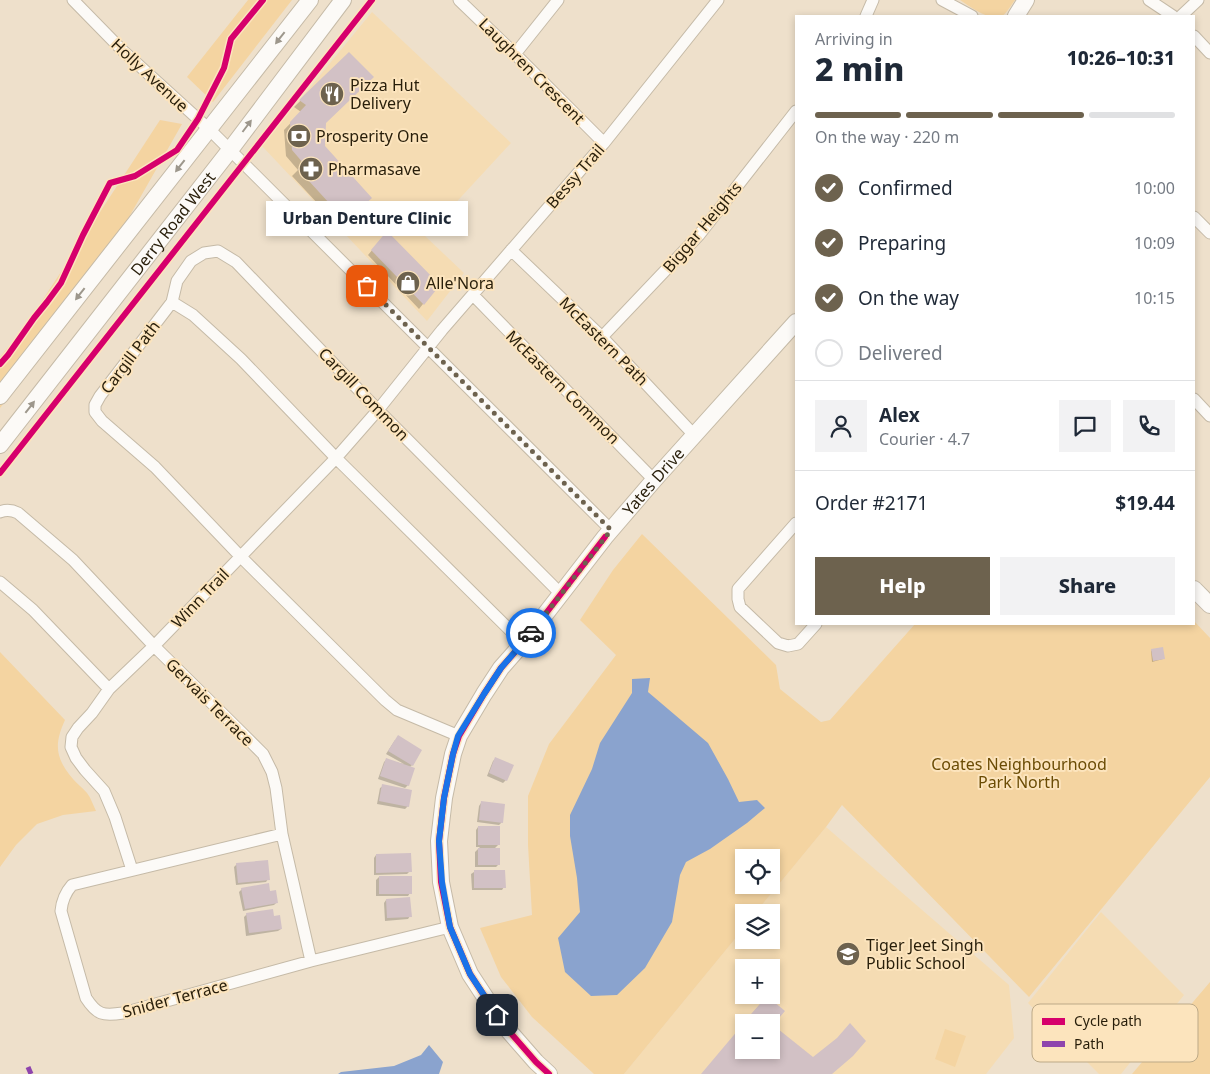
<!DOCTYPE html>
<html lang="en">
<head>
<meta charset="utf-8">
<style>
	:root { --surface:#fff; --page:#f2f2f3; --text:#1f2937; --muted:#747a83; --line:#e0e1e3; --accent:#6d624e }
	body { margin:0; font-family:"Noto Sans",sans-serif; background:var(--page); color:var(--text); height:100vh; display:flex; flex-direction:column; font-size:19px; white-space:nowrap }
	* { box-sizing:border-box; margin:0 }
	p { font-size:16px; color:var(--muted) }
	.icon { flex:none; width:28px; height:28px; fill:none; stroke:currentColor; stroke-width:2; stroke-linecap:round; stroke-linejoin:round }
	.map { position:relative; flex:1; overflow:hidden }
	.drawer { position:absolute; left:795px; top:15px; width:400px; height:610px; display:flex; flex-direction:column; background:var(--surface); border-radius:0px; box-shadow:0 2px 8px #0003 }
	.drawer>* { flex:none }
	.controls { position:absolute; left:735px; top:849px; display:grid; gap:10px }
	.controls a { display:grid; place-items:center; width:45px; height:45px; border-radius:0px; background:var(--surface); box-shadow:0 2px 8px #0003; font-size:25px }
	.pin { position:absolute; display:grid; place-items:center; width:42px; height:42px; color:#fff; margin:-21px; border-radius:10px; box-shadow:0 2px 8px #0006 }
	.courier { position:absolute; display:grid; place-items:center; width:50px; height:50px; margin:-25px; border:4px solid #1a73e8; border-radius:50%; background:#fff; color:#222; box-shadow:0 1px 6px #0007 }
	.bubble { position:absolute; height:35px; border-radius:0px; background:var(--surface); box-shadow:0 2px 8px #0003; font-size:16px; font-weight:800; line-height:35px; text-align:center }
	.summary em { font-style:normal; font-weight:800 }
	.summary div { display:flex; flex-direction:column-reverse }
	.summary { display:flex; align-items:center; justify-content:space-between; height:85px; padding:0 20px }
	h1 { font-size:32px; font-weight:800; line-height:38px }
	.bar { display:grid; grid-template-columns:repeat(4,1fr); gap:8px 5px; align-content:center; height:60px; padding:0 20px }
	.bar i { height:6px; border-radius:4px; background:var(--line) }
	.bar .current { background:var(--accent) }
	.bar p { grid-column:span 4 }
	.line { display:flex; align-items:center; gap:12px; padding:0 20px; border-top:1px solid var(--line) }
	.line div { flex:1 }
	.round { display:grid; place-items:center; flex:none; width:52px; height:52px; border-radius:0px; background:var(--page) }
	ol { padding:0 20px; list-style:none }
	li { display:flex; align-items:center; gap:15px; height:55px }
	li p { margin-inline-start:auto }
	li .icon { padding:5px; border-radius:50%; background:var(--accent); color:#fff; stroke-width:4 }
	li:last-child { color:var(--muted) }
	li i { width:28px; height:28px; border:2px solid var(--line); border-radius:50% }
	.primary-button { display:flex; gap:10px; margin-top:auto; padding:10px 20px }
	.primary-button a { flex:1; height:58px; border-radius:0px; background:var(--accent); color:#fff; font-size:20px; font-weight:800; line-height:58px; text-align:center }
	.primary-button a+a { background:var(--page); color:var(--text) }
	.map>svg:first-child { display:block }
	.built { fill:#f5dcb3; fill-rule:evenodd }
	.green { fill:#f4d4a1; fill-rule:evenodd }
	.water { fill:#8aa3ce }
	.shadow { fill:#0003 }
	.building { fill:#d2c1c5 }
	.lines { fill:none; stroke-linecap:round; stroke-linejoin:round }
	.street-casing { stroke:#c5baa7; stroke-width:13 }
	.secondary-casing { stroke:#c5baa7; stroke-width:18 }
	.street { stroke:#fcfaf7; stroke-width:11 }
	.secondary { stroke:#fcfaf7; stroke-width:16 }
	.quiet { stroke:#8e44ad; stroke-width:5; stroke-dasharray:10 5; stroke-linecap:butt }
	.cycleway-casing { stroke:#fce4bd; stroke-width:9 }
	.cycleway { stroke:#d6006c; stroke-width:6 }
	.oneway { fill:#9d978c }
	.done { stroke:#6d624e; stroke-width:5; stroke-dasharray:0 9 }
	.route { stroke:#1a73e8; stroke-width:6 }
	.labels { text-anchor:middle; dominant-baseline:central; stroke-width:4; stroke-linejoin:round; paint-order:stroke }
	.street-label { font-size:16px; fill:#281e0a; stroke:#fce4bd }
	.poi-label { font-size:16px; fill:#281e0a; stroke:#fce4bd; text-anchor:start }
	.park-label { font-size:16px; fill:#6b4c05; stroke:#fce4bd }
	.key { fill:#fce4bd; stroke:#bca987; stroke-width:1 }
	.key-label { font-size:14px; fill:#281e0a }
</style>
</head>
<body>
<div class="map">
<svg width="1210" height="1074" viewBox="0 0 1210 1074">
	<rect width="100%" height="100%" fill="#eee0cb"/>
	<path class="built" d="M372 12 511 143 425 236 464 273 427 321 262 146Z
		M826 827 1009 985 1014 1038 986 1074H624L744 928V940H771V912H756ZM744 968H771V995H744ZM744 1022H771V1050H744Z
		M1101 912 1184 995 1121 1074H1099L1028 1003Z"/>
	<path class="green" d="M248 0H292L213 102 187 77Z
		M960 0H1015C1011 5 1007 13 1002 16 988 21 971 7 960 0Z
		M160 120 182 124 71 319 0 408V357L27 324Z
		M642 534 776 665 780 689 821 722 830 720 915 624H1194V621L1210 638V777L1029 997 842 805 826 827 756 912H744V928L624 1074H594L532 1017 501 977 480 928 532 915 528 845V796L549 744 616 655 580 620 613 570ZM744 858H771V885H744Z
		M0 652 65 720C54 744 55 758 73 779 77 784 83 788 87 793 91 798 93 805 96 811L63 815 37 824 16 845 0 867Z
		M1210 982V1074H1132Z
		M945 1029 966 1036 955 1067 935 1059Z"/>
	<path class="water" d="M650 678 648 692 708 743 728 779 739 802 757 800 765 808 747 823 710 849 686 862 680 875 672 922 645 968 617 995 591 996 565 972 558 938 580 912 577 878 570 836V815L592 769 600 743 632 693V679Z
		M429 1045 443 1062 439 1074H338L341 1072 394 1066 421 1055Z"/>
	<path class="shadow" d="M349 54 324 123V147L364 204 346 220 339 215 333 220 292 176 298 170 286 156 284 130 301 112 294 107Z
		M383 237 438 285 419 309 368 255Z
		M1152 650 1163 659 1152 662 1151 651Z
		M395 740 412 765 409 768 408 785 405 788 378 779 384 762 386 760 404 764 386 754Z
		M496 758 506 780 503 783 487 776 493 761Z
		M383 786 408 806 405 809 377 804 380 788Z
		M481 803 502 822 499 825 477 822 479 806Z
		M478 827 499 844 494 849 499 864 496 867H475V852L480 847H476V830Z
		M376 855 410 871 407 874 374 875V858Z
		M237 864 268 879 266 882 236 885 234 867Z
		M474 872 504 887 502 890H472L471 874Z
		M379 877 410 893 408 896H376V880Z
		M242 889 277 902 274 905 243 911 239 892Z
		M386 900 410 916 408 919 385 921 384 903Z
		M247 914 272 917 281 929 278 931 246 936 244 917Z
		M762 1002 783 1011 771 1022H745Z"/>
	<path class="building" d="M349 52 374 77 326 123 325 146 372 198 353 215 346 210 340 215 298 169 304 164 292 150 290 122 306 105 299 100Z
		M387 231 440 285 424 305 371 250Z
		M1163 647 1165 659 1153 661 1151 649Z
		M398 735 422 750 413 766 388 751Z
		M495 757 514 765 507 781 489 773Z
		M386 758 415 768 409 786 380 776Z
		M382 784 412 790 409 807 379 801Z
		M481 801 505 804 503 823 479 820Z
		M478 826H500V845H478Z
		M478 848H500V865H478Z
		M411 853 412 872 376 873V854Z
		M268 860 270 880 238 883 236 863Z
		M474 870H505L506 888H474Z
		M379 876H412V894H379Z
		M269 883 270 891 276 890 278 903 245 909 241 888Z
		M410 897 412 917 387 918 386 899Z
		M273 909 274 916 280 915 282 929 249 933 246 913Z
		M767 996 785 1011 773 1025 813 1057 837 1038 850 1023 866 1041 853 1056 832 1074H701L744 1023V1050H771V1022H744Z"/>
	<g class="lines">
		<g class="street-casing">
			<path id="street" d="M73 0 121 49 209 129 611 530
				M459 0 515 54 604 143
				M942 0 972 16
				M1149 0 1173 16
				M866 16 873 0
				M1181 16 1198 0
				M1194 36 1210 53
				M515 54 558 0
				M1194 217 1210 233
				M511 250 602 337 694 435
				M473 295 654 480
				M172 302 193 315 241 359 336 458 523 643
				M602 337 699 235 796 111
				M1194 399 1210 416
				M0 512C7 509 12 510 18 513L73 560 154 646 242 733 263 754 272 772 276 788 282 834 311 961
				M796 523 738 589V599L740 607 778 643 788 646 798 644 816 624
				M0 582 33 610 109 689
				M459 736 397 710 385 700 240 556 155 467 102 421 95 412V405L100 396 172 302 177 281 191 261 204 253 218 251 236 262 378 410 561 594
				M282 834 72 885C65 893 62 900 61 911L86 998C97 1015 103 1016 123 1013L311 961 450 927
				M132 870 115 817 104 791 85 770 76 758 71 747 72 737 78 728 92 713 109 689 154 646 336 458 378 410 442 330 604 143 718 0"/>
		</g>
		<g class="secondary-casing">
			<g id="secondary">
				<path d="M1016 16 1026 0"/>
				<path d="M0 396 310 0"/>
				<path id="s1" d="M0 445 230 150 343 0"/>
				<path d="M1194 589 1210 605"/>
				<path id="s2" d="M549 1074 536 1062 508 1030 487 1000 470 974 450 927 441 882 439 841 444 798 453 754 459 736 484 694 501 668 523 643 605 537 654 480 796 322"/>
			</g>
		</g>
		<use href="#street" class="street"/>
		<use href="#secondary" class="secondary"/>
		<path class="quiet" d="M28 1067 31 1074"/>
		<g class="cycleway-casing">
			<path id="cycleway" d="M0 364 8 355 34 318 47 302 61 283 83 235 110 183 135 176 177 150 198 119 224 68 231 39 263 0
				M0 473 372 0
				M549 1074 536 1062 508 1030 487 1000 470 974 450 927 441 882 439 841 444 798 453 754 459 736 484 694 501 668 523 643 605 537"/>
		</g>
		<use href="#cycleway" class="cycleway"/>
	</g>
	<defs><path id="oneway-solid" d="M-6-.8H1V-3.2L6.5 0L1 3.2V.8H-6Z" transform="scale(1.25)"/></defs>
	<g class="oneway">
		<use href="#oneway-solid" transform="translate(280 38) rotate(128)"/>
		<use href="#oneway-solid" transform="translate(247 126) rotate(-53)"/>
		<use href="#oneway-solid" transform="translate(180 166) rotate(128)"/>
		<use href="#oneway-solid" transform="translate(80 294) rotate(128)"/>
		<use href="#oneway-solid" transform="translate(30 407) rotate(-52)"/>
	</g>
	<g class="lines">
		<path class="done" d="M367 286 611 530 531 633"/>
		<path class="route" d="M497 1015 470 974 450 927 442 882 439 841 444 798 453 754 458 736 484 694 501 668 531 633"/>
	</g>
	<defs>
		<g id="restaurant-disc" transform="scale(1.25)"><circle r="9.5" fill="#6d624e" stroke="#fce4bd"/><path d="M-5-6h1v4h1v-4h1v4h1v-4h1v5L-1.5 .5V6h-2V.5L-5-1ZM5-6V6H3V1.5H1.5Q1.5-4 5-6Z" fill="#fff"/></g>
		<g id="bank-disc" transform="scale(1.25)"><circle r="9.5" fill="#6d624e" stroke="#fce4bd"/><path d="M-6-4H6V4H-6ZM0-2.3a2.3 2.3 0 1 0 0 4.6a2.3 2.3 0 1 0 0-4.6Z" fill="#fff"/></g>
		<g id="pharmacy-disc" transform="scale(1.25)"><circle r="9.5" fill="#6d624e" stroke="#fce4bd"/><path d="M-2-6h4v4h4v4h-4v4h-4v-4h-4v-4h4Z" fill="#fff"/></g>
		<g id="shop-disc" transform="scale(1.25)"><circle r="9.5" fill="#6d624e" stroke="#fce4bd"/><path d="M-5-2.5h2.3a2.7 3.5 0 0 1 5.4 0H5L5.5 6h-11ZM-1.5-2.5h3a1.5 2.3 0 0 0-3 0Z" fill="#fff"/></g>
		<g id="school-disc" transform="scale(1.25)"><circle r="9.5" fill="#6d624e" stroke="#fce4bd"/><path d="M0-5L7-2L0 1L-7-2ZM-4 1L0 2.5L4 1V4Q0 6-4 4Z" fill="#fff"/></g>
	</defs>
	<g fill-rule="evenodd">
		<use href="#restaurant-disc" x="332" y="94"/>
		<use href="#bank-disc" x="299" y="136"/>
		<use href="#pharmacy-disc" x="311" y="169"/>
		<use href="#shop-disc" x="408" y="283"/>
		<use href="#school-disc" x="848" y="954"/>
	</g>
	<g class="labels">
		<g class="street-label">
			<text transform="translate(532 71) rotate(45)">Laughren Crescent</text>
			<text transform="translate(150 75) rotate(43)">Holly Avenue</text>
			<text transform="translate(575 176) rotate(-49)">Bessy Trail</text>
			<text stroke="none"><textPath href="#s1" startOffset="281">Derry Road West</textPath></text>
			<text transform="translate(702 227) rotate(-50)">Biggar Heights</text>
			<text transform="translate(604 341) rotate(45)">McEastern Path</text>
			<text transform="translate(130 357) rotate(-53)">Cargill Path</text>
			<text transform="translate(563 387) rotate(45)">McEastern Common</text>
			<text transform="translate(364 394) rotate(46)">Cargill Common</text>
			<text stroke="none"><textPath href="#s2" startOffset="694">Yates Drive</textPath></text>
			<text transform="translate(200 598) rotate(-46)">Winn Trail</text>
			<text transform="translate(210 702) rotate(45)">Gervais Terrace</text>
			<text transform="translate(175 998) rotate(-15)">Snider Terrace</text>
		</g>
		<g class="poi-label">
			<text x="350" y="85">Pizza Hut<tspan x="350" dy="18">Delivery</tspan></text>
			<text x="316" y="136">Prosperity One</text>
			<text x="328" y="169">Pharmasave</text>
			<text x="426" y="283">Alle'Nora</text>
			<text x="866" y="945">Tiger Jeet Singh<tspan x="866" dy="18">Public School</tspan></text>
		</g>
		<g class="park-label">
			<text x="1019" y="764">Coates Neighbourhood<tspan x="1019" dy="18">Park North</tspan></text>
		</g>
	</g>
	<rect x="1032" y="1004" width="166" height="58" rx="8" class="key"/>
	<rect x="1042" y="1018" width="23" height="7" fill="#d6006c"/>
	<rect x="1042" y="1041" width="23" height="6" fill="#8e44ad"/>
	<g class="key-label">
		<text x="1074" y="1026">Cycle path</text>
		<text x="1074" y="1049">Path</text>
	</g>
</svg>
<div class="controls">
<a><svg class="icon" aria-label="locate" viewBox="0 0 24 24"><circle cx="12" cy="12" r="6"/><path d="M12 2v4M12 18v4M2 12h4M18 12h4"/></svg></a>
<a><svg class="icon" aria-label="layers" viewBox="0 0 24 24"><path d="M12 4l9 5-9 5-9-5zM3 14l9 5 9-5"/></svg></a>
<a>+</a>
<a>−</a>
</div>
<div class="pin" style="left:367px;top:286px;background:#ea580c"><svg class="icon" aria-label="bag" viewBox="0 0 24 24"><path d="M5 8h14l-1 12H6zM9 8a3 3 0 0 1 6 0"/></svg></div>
<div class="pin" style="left:497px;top:1015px;background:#1f2937"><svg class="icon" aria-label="home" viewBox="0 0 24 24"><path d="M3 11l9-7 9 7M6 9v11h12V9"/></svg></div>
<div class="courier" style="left:531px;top:633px"><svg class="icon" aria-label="car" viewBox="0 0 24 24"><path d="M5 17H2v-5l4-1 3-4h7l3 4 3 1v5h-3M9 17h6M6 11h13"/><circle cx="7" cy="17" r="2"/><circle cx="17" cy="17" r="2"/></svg></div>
<div class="bubble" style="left:266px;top:201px;width:202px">Urban Denture Clinic</div>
<section class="drawer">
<div class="summary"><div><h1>2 min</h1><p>Arriving in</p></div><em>10:26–10:31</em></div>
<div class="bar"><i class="current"></i><i class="current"></i><i class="current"></i><i></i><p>On the way · 220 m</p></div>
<ol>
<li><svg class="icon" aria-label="check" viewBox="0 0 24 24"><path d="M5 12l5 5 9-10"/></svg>Confirmed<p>10:00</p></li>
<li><svg class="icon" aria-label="check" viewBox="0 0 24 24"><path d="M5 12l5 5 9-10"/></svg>Preparing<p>10:09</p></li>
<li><svg class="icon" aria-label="check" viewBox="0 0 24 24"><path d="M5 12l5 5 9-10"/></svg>On the way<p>10:15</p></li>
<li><i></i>Delivered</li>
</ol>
<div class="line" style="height:90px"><a class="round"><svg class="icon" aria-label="person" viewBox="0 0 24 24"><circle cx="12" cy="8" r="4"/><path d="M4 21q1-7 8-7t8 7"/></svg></a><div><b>Alex</b><p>Courier · 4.7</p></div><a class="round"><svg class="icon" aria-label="chat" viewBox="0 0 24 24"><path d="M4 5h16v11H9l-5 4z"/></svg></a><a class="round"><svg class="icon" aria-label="phone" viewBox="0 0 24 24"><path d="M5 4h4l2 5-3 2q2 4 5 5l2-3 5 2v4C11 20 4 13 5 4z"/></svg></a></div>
<div class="line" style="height:65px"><div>Order #2171</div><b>$19.44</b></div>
<div class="primary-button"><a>Help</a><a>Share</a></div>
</section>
</div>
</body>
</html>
